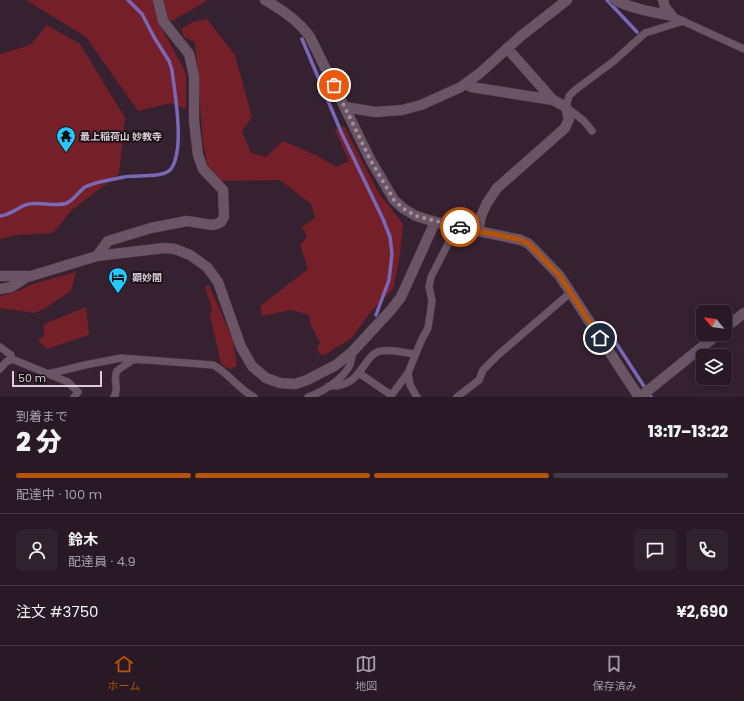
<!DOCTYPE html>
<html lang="ja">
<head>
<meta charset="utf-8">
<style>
	:root { --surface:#281924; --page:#30222c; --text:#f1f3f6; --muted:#a5a0a6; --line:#443841; --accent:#b45309 }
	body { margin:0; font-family:Poppins,"Noto Sans JP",sans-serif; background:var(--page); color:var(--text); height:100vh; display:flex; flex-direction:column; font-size:15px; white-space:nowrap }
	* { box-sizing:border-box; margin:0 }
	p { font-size:13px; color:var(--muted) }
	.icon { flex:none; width:22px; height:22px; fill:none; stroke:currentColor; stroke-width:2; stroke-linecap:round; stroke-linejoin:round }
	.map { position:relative; height:397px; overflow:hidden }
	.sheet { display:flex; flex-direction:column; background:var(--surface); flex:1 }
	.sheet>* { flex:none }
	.needle { width:26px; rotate:299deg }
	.controls { position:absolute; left:696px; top:305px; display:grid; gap:8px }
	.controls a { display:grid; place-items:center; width:36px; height:36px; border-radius:6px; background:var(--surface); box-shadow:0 2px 10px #0003,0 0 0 1px var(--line); font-size:20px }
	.scale { position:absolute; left:12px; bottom:10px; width:90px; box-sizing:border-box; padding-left:4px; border:2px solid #dcced8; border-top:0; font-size:11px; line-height:14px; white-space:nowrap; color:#dcced8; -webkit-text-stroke:3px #170e14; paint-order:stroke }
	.pin { position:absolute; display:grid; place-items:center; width:34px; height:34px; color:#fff; margin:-17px; border:2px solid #fff; border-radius:50%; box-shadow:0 1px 4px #0007 }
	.courier { position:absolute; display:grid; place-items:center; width:40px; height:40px; margin:-20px; border:3px solid #b45309; border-radius:50%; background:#fff; color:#222; box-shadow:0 1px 5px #0007 }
	.summary em { font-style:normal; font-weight:800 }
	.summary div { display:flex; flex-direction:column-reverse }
	.summary { display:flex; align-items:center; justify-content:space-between; height:68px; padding:0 16px }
	h1 { font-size:26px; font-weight:800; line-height:30px }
	.bar { display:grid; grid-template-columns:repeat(4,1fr); gap:6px 4px; align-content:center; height:48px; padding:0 16px }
	.bar i { height:5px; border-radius:3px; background:var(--line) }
	.bar .current { background:var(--accent) }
	.bar p { grid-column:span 4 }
	.line { display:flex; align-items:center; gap:10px; padding:0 16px; border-top:1px solid var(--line) }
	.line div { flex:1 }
	.round { display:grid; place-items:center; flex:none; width:42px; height:42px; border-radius:6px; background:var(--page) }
	.tabs { display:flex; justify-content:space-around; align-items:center; height:56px; border-top:1px solid var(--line); background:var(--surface); font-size:11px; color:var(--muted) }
	.tabs a { display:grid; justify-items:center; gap:2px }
	.tabs .current { color:var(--accent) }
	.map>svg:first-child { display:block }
	.green { fill:#751f28 }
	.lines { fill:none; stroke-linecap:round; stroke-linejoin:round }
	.stream { stroke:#7968b7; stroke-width:3.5 }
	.lane-casing { stroke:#4e3d4a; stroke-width:8 }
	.street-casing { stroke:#4e3d4a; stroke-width:11 }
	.secondary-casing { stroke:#4e3d4a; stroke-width:11 }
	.lane { stroke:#6b5465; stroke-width:7 }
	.street { stroke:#6b5465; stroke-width:10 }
	.secondary { stroke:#6b5465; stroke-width:10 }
	.done { stroke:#a2919d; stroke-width:4; stroke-dasharray:0 7.2 }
	.route { stroke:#b45309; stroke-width:5 }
	.labels { text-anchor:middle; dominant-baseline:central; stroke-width:3.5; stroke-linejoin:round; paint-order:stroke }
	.poi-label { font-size:10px; font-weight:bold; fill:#dcced8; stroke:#170e14; text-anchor:start }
</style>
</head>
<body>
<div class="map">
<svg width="744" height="397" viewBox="0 0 744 397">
	<rect width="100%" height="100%" fill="#352130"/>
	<path class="green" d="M26 0H206L207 1 161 27 186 73V109L170 103 138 111 86 37Z
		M207 19 235 55 252 117 242 131 251 153 266 157 283 141 318 156 336 167 349 161 335 130 344 126 378 192 403 224 400 255 393 289 369 314 351 339 324 355 320 354 317 349 320 343 310 323 309 315 291 310 262 316 260 306 308 269 300 245 307 237 302 227 315 218 311 204 280 180 220 181 208 167 203 143 195 42 184 37 181 29 193 22Z
		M47 25 80 44 125 118 119 174 72 210 53 233 17 235 0 239V54L30 45Z
		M76 272 71 291 44 309 35 313 0 308V296L16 292 32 284Z
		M209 285 233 340 237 366 230 369 225 367 221 364 210 315 212 310 205 286Z
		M86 307 89 335 47 349 38 340 44 336V324Z"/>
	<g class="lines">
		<path class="stream" d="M607 0 637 32
			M302 39 342 134 383 219 390 237 392 254 389 280 376 315
			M0 216C10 215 16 209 25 205 38 200 54 208 67 203 75 199 79 191 85 187 96 181 112 180 124 177 135 175 165 178 171 169 185 149 175 95 172 70L169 61 154 37 142 14 128 0
			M603 323 651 397"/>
		<g class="lane-casing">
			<path id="lane" d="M672 16 744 49
				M592 131 584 121 566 107 569 96 575 90 614 61 645 33 684 21
				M0 347 11 355 9 361
				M0 369 6 362 12 359 68 382 78 392 74 397
				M359 373 391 395
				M408 373 410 385 417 397
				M48 374 85 365 121 358 213 365C229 373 238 389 254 397
				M329 386C363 388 362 354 381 351 390 349 406 353 415 354
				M114 397C120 388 112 379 117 371 121 367 129 363 134 359
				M308 397C323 392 341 380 349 367 351 362 352 356 353 351
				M390 397 408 373 421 341 428 328 432 301 429 287 431 277 457 226
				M457 397 479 380 483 370 498 355 570 293"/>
		</g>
		<g class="street-casing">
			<path id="street" d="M615 0C633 9 653 12 672 16
				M663 0 665 7 672 16
				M507 48 553 100
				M466 84 471 87 553 100 566 107 569 119 565 128 497 188 487 203 481 216 478 231
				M345 107 375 112 402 110 421 105 461 87 480 73 521 36 567 0
				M97 256 108 241 151 228 187 221 212 225 217 224 221 222 224 217 223 190 203 169 198 155 194 121V76L189 54 163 21 158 0
				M0 276H31L97 256 164 248 175 249 190 255 207 267 218 282 241 347 252 366 266 378 280 383 295 384 307 380 336 365 353 351 390 311 401 297 435 222
				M0 289 11 287 27 277
				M725 328 744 313
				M640 397 718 334"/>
		</g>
		<g class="secondary-casing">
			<path id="secondary" d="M265 0C282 10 299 21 310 37L371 161 394 200 404 209 416 216 435 222 521 240 529 244 559 275 639 397"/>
		</g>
		<use href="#lane" class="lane"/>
		<use href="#street" class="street"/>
		<use href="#secondary" class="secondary"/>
	</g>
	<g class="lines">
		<path class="done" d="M334 85 371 161 394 200 404 209 416 216 460 227"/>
		<path class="route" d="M460 227 521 240 529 244 559 275 600 338"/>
	</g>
	<defs>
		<g id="temple-pin" transform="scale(1)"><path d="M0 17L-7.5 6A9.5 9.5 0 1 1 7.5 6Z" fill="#26c9fe" stroke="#170e14"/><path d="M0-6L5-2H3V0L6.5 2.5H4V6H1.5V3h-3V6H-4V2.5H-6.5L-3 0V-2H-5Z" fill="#111"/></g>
		<g id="hotel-pin" transform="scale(1)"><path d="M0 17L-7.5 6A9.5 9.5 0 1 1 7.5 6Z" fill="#26c9fe" stroke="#170e14"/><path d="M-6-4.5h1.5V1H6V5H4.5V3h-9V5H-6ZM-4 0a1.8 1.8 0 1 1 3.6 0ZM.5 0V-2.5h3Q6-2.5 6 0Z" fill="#111"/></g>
	</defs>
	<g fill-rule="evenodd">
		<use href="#temple-pin" x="66" y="136"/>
		<use href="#hotel-pin" x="118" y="277"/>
	</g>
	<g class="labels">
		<g class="poi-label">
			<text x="80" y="136">最上稲荷山 妙教寺</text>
			<text x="132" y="277">顕妙閣</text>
		</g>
	</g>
</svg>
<div class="controls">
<a><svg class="needle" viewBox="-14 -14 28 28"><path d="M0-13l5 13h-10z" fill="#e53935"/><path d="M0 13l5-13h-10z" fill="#a5a0a6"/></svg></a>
<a><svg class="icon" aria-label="layers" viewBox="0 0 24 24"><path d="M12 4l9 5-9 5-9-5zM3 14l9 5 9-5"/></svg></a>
</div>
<div class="scale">50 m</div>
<div class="pin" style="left:334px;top:85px;background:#ea580c"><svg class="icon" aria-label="bag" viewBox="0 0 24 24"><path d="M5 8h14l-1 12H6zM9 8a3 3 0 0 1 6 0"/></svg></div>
<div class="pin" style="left:600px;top:338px;background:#1f2937"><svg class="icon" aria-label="home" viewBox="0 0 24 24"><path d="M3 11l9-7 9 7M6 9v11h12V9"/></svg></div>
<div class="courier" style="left:460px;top:227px"><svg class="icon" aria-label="car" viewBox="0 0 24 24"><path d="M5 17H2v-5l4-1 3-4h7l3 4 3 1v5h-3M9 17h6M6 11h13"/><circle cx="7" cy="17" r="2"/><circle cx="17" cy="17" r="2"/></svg></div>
</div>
<section class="sheet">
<div class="summary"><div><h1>2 分</h1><p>到着まで</p></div><em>13:17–13:22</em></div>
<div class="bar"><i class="current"></i><i class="current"></i><i class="current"></i><i></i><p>配達中 · 100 m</p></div>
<div class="line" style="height:72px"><a class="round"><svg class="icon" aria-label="person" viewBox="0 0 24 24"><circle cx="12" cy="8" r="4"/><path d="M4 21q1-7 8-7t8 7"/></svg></a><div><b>鈴木</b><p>配達員 · 4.9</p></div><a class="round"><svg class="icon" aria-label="chat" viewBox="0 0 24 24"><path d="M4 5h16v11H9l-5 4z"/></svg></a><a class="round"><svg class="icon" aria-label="phone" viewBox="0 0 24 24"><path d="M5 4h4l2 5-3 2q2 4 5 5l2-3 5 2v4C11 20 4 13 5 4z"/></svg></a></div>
<div class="line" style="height:52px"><div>注文 #3750</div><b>¥2,690</b></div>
</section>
<nav class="tabs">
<a class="current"><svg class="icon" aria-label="home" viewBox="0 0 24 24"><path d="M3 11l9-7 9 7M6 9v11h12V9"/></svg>ホーム</a>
<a><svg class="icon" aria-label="map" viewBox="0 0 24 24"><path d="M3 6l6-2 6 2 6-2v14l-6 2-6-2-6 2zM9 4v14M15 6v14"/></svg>地図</a>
<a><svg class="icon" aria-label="saved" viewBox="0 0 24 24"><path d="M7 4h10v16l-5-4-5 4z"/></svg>保存済み</a>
</nav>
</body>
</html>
